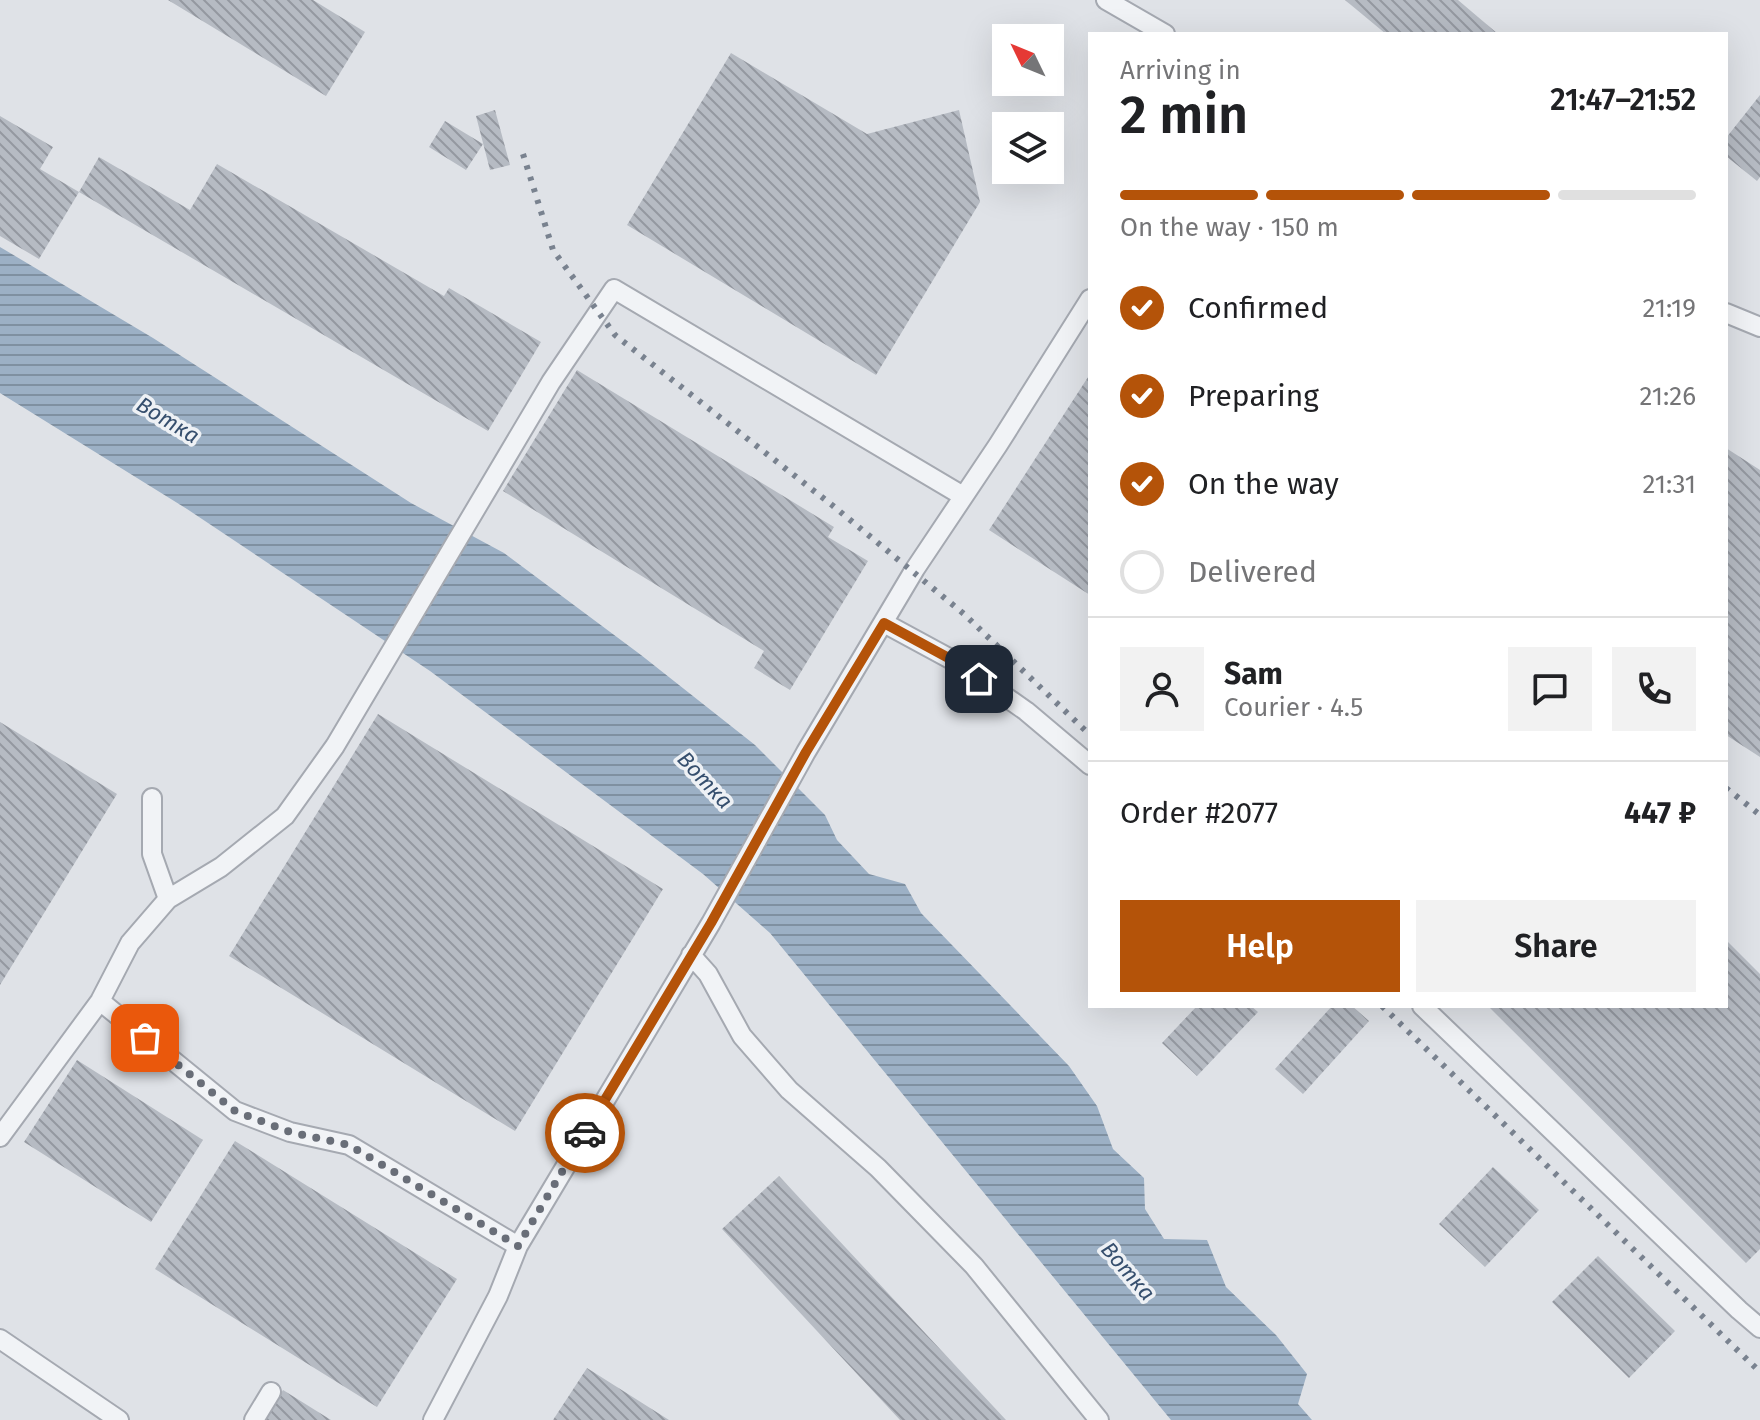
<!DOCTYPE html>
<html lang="en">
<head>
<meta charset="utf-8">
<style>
	:root { --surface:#fff; --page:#f2f2f2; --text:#202124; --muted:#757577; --line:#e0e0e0; --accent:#b45309 }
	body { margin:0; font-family:"Fira Sans",sans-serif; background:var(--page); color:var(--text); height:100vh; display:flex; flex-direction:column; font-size:30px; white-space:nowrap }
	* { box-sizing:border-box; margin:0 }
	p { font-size:26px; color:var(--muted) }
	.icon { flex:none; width:44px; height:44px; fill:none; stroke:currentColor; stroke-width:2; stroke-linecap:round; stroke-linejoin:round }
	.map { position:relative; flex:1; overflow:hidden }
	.details { position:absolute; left:1088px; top:32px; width:640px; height:976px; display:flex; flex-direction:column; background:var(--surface); border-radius:0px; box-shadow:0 8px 32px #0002 }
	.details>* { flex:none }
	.needle { width:52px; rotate:313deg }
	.tools { position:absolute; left:992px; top:24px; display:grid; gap:16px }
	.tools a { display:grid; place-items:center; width:72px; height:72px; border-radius:0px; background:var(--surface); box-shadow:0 8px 32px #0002; font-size:40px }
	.pin { position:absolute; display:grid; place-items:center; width:68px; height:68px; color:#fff; margin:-34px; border-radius:16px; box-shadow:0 4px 12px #0006 }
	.courier { position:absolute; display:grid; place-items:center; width:80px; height:80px; margin:-40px; border:6px solid #b45309; border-radius:50%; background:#fff; color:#222; box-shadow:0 2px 10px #0007 }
	.headline em { font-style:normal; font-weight:600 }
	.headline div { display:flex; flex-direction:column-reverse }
	.headline { display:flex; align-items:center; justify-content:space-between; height:136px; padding:0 32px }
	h1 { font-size:52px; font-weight:600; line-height:60px }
	.bar { display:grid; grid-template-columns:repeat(4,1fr); gap:12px 8px; align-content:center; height:96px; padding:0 32px }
	.bar i { height:10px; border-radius:6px; background:var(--line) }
	.bar .active { background:var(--accent) }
	.bar p { grid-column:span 4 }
	.line { display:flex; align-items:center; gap:20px; padding:0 32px; border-top:2px solid var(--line) }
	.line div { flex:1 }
	.round { display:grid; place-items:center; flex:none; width:84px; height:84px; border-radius:0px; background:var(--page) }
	ol { padding:0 32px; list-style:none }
	li { display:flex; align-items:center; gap:24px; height:88px }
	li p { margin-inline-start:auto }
	li .icon { padding:8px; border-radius:50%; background:var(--accent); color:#fff; stroke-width:4 }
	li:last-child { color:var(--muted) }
	li i { width:44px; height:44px; border:4px solid var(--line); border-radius:50% }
	.primary-button { display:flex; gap:16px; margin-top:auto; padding:16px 32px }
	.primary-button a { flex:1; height:92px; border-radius:0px; background:var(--accent); color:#fff; font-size:32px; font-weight:600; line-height:92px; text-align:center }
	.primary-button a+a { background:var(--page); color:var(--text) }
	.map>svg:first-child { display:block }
	.water { fill:url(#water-rules) }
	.building { fill:url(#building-back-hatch) }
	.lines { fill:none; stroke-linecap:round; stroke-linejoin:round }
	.lane-casing { stroke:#a5a9b1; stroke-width:22 }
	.lane { stroke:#f1f3f6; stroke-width:18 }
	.rail { stroke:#79828f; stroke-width:6; stroke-dasharray:4 8; stroke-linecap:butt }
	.done { stroke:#696e78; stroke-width:8; stroke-dasharray:0 14.4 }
	.route { stroke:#b45309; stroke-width:10 }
	.labels { text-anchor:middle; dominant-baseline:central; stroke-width:7; stroke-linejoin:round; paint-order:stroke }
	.water-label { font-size:22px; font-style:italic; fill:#364f6e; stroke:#eef1f5 }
</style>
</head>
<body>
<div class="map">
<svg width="1760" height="1420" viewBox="0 0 1760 1420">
	<defs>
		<pattern id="water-rules" width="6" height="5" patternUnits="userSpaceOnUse" patternTransform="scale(2)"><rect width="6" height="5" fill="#9cb0c5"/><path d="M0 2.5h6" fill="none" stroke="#7f90a1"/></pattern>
		<pattern id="building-back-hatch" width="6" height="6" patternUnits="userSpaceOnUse" patternTransform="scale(2)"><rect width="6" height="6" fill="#b6bbc3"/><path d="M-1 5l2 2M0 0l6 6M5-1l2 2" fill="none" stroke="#9498a0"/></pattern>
	</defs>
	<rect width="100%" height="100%" fill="#dfe2e7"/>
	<path class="water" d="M0 247 153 338 411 503 504 553 641 655 755 745 825 815 837 840 869 874 905 884 921 913 1069 1066 1097 1106 1113 1149 1144 1178 1145 1209 1164 1239 1207 1240 1226 1287 1276 1335 1307 1374 1298 1404 1312 1420H1171L770 933 703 874 430 671 187 509 0 393Z"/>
	<path class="building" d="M168 0H313L365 32 326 96Z
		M1345 0H1458L1498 34H1386Z
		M731 53 867 134 959 110 980 202 876 375 627 225Z
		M1760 95V177L1757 181 1726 156V138Z
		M495 110 510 165 490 170 476 116Z
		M0 116 53 147 40 169 79 192 39 259 0 236Z
		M445 121 483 144 466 170 429 147Z
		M99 157 190 210 217 164 444 296 449 288 541 342 488 431 79 192Z
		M577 370 834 527 828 537 868 561 790 690 754 668 764 651 503 491Z
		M1090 374V595L989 530Z
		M1726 448 1760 470V757L1726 735Z
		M378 714 663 889 515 1131 229 956Z
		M0 722 117 794 0 985Z
		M1726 940 1760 974V1249L1746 1263 1488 1006H1726Z
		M1197 1006H1251L1258 1012 1197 1076 1162 1043Z
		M1332 1006H1352L1369 1021 1303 1094 1275 1069Z
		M77 1060 203 1140 151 1222 24 1142Z
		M235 1141 457 1279 377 1407 155 1269Z
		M1493 1167 1539 1210 1485 1267 1439 1224Z
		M779 1176 1006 1420H900L722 1229Z
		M1598 1256 1675 1331 1629 1378 1552 1302Z
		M587 1368 669 1420H553Z
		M283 1390 331 1420H264Z"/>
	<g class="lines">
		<g class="lane-casing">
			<path id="lane" d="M1106 0 1165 34
				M1726 313 1760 327
				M884 623 956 662 1026 711 1090 765
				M152 798V854L168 899
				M691 955 708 974 742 1036 789 1090 878 1168 974 1266 1099 1420
				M100 1001 235 1111 290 1132 349 1145 518 1246
				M1422 1006 1739 1310 1760 1328
				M0 1137 100 1001 130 943 168 899 221 867 285 816 335 746 551 382 614 289 963 496
				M0 1339 119 1420
				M254 1420 271 1392
				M433 1420 498 1296 518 1246 711 923 806 752 915 569 998 445 1090 299"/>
		</g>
		<use href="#lane" class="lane"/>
		<path class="rail" d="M523 154 553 250 615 335 832 505 964 614 1090 735
			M1726 788 1760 815
			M1382 1006 1760 1372"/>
	</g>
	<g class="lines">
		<path class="done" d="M145 1038 235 1111 290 1132 349 1145 518 1246 585 1133"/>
		<path class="route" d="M585 1133 711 923 806 752 884 623 956 662 979 679"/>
	</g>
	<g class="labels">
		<g class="water-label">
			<text transform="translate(168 420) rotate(31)">Вотка</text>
			<text transform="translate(705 780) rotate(47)">Вотка</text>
			<text transform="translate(1128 1271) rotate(49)">Вотка</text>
		</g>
	</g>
</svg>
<div class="tools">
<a><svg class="needle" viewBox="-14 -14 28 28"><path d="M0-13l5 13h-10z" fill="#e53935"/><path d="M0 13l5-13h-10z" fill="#757577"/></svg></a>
<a><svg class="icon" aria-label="layers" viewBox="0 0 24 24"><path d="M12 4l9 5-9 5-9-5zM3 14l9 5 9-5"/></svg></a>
</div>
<div class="pin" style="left:145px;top:1038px;background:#ea580c"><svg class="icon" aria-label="bag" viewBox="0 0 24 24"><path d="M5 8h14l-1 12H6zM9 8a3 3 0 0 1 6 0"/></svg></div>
<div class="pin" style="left:979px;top:679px;background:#1f2937"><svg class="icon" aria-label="home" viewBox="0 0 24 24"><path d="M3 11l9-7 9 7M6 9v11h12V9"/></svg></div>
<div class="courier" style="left:585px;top:1133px"><svg class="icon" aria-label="car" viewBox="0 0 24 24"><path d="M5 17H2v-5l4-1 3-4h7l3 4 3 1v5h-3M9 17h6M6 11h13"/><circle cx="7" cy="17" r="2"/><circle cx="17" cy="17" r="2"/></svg></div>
<section class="details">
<div class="headline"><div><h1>2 min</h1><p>Arriving in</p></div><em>21:47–21:52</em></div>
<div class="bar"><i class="active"></i><i class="active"></i><i class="active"></i><i></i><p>On the way · 150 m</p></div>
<ol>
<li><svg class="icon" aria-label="check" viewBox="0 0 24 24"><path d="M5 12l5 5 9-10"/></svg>Confirmed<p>21:19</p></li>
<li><svg class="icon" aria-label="check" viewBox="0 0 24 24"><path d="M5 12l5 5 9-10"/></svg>Preparing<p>21:26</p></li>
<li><svg class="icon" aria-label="check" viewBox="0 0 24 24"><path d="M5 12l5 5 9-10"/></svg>On the way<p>21:31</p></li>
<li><i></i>Delivered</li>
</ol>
<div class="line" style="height:144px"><a class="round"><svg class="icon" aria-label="person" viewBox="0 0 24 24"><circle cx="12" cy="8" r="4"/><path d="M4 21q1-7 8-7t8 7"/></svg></a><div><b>Sam</b><p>Courier · 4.5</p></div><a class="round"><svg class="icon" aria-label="chat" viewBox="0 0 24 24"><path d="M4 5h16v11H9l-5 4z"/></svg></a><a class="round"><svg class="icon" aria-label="phone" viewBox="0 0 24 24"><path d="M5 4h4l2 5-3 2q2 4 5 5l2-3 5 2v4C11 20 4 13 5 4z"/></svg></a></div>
<div class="line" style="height:104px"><div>Order #2077</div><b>447 ₽</b></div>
<div class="primary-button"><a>Help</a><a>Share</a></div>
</section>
</div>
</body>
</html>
